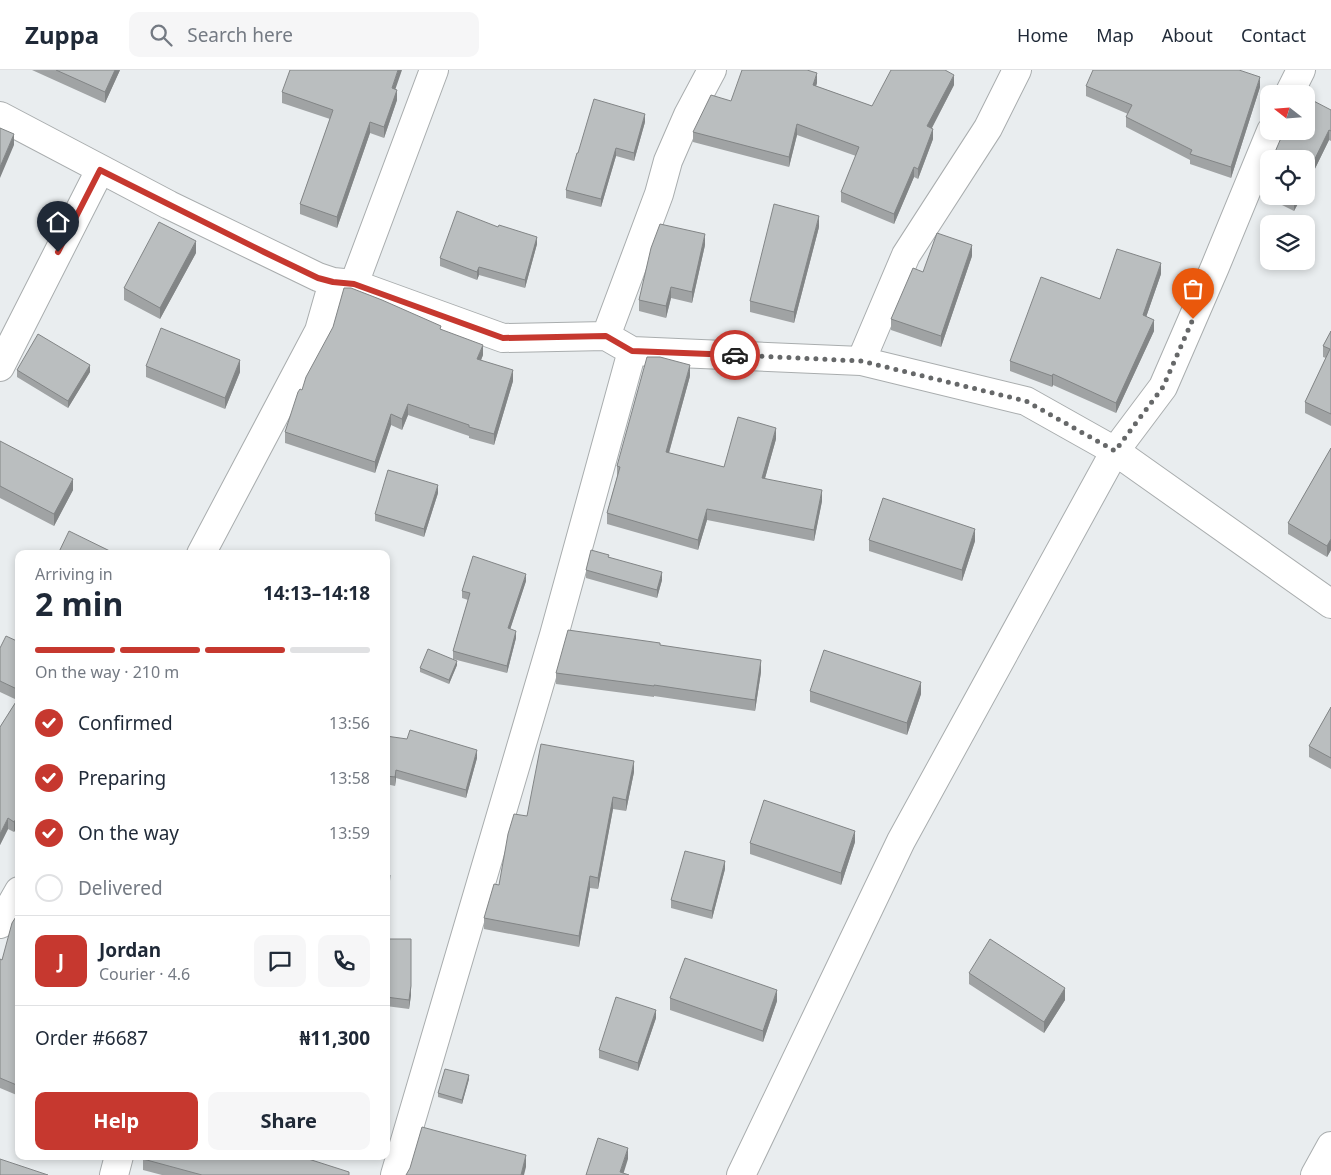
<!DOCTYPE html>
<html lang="en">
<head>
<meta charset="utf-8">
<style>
	:root { --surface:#fff; --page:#f6f6f7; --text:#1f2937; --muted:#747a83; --line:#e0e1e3; --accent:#c6382f }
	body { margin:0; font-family:"Noto Sans",sans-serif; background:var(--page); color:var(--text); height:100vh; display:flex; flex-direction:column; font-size:19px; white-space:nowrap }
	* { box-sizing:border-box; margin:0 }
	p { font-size:16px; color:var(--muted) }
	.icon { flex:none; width:28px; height:28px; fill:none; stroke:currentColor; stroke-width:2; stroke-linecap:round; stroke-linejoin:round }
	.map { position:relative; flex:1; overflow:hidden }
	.details { position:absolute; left:15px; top:480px; width:375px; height:610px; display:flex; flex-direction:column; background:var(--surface); border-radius:10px; box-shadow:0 2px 8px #0003 }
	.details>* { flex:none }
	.needle { width:32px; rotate:287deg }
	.fabs { position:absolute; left:1260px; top:15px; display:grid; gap:10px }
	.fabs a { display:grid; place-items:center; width:55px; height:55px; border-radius:10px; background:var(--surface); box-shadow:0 2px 8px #0003; font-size:25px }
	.pin { position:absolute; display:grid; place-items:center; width:42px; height:42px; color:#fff; margin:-51px -21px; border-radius:50% 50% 50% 0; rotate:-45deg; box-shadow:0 0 5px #0007 }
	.pin .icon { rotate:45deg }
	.courier { position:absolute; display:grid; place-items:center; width:50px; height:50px; margin:-25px; border:4px solid #c6382f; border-radius:50%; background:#fff; color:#222; box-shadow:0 1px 6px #0007 }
	.overview em { font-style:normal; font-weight:700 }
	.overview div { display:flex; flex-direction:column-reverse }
	.overview { display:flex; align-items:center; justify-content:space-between; height:85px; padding:0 20px }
	h1 { font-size:32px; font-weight:700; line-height:38px }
	.bar { display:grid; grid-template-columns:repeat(4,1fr); gap:8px 5px; align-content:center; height:60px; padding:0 20px }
	.bar i { height:6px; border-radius:4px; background:var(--line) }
	.bar .selected { background:var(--accent) }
	.bar p { grid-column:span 4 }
	.line { display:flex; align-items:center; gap:12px; padding:0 20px; border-top:1px solid var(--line) }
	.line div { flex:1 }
	.round { display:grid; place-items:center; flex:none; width:52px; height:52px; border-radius:10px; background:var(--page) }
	ol { padding:0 20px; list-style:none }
	li { display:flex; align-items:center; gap:15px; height:55px }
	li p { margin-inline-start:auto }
	li .icon { padding:5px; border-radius:50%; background:var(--accent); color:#fff; stroke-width:4 }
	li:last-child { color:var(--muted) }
	li i { width:28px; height:28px; border:2px solid var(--line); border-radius:50% }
	.cta { display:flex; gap:10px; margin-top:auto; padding:10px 20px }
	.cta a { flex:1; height:58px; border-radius:10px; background:var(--accent); color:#fff; font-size:20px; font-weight:700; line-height:58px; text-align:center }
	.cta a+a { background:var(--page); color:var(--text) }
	header { display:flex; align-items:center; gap:30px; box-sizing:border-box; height:70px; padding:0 25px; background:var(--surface); border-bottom:1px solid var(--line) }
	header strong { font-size:24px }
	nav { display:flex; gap:28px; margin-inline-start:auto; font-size:18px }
	.search { width:350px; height:45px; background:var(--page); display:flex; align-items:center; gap:12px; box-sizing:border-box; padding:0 18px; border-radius:10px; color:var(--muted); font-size:19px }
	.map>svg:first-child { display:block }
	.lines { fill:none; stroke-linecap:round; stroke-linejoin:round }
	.street-casing { stroke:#a9adae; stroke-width:30 }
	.street { stroke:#fff; stroke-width:28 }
	.wall { fill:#a0a3a4 }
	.shaded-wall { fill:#828586 }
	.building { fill:#babebf; stroke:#828586 }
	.done { stroke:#666869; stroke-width:5; stroke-dasharray:0 9 }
	.route { stroke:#c6382f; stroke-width:6 }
</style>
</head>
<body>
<header>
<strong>Zuppa</strong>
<div class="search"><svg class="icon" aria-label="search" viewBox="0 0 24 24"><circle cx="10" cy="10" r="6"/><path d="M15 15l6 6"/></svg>Search here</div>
<nav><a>Home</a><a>Map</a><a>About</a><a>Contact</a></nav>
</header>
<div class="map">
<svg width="1331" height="1105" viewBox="0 0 1331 1105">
	<rect width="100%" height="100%" fill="#e9edef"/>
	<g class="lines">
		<g class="street-casing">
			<path id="street" d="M1289 24 1301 0
				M0 46 169 135 318 207 333 212 354 214 503 268 606 266 632 281 861 291 1026 331 1115 381 1331 534
				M354 214 434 0
				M606 266 659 124 668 91 688 45 712 0
				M861 291 906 185 988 58 1017 0
				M0 297 100 100
				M201 484 319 261 333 212
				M0 854 19 821
				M114 1105 119 1086
				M395 1105 554 565 632 281
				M741 1105 901 771 1115 381 1163 317 1215 197 1271 61
				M1315 1105 1331 1076"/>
		</g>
		<use href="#street" class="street"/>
	</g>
	<path class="wall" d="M32 0H120L105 33Z
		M817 13 816 16 872 36 954 15 932 58 933 69 918 109 914 107 894 154 841 132V122L856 86 797 65 789 97 693 72V62L731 31Z
		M1086 16 1260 17 1231 108 1190 94V90L1126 57V47L1128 44 1086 26Z
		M396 19 397 30 384 68 370 63 337 158 300 144V134L330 49 282 33V22Z
		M1331 40V71L1329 70 1306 117Z
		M645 52 634 91 616 86 601 137 566 128V120L578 83Z
		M1269 97V126H1302L1294 141 1262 125V115Z
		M498 157 537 174 525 218 479 205 477 210 440 196V188Z
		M819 157 794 253 750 242V231Z
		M705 175 692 233 671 228 666 248 639 241V230Z
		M196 183 160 249 124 230V218Z
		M972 186 941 277 891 260V249Z
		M1161 204 1146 247 1154 261 1116 343 1053 315 1052 317 1010 301V291L1100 229Z
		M441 259 483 285 481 290 513 311 494 375 469 368V366L408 345 402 360 391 355 375 403 285 373V362L302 320Z
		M1331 261V356L1305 343V332L1326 288 1323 287V276Z
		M146 296 240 302 225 339 146 307Z
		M17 300 90 302 68 338 17 307Z
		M690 306 669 383 724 397 776 369 765 408 822 431 814 471 707 450 698 480 607 454V443L617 407V396Z
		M0 371 73 420 54 456 0 428Z
		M1331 378V480L1327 487 1288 464V453Z
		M438 423 424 467 375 451V444Z
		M869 470 975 471 962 511 869 481Z
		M609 487 662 510 657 528 586 508V500Z
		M526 511 510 559 516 568 507 603 453 589V581L468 530 462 528V521Z
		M19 572V754L14 762 8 759 0 775V657L17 630 0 622V578Z
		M660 575 761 602 755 641 654 626V627L556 614V603Z
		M457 595 449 614 420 602V598Z
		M810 621 921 624 907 665 810 632Z
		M1331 637V699L1309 687V676Z
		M386 666 477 688 466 728 396 708 395 716 386 714Z
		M634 702 626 741 613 739 598 819 590 818 579 877 484 859V848L499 815 527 746Z
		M855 772 841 815 750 784V773Z
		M725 799 712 849 671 838V830Z
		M19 842V1026L0 1018V889L2 890Z
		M386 869 411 925 409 939 386 936Z
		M969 903 1065 930 1044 963 969 914Z
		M670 928 777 931 763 972 670 940Z
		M656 948 638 1001 599 988V980Z
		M469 1009 462 1034 438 1027V1023Z
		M143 1089 349 1105H162L143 1100Z"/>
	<path class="shaded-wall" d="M115 0H120L105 33V22Z
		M398 0H402L392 29V18Z
		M817 3V13L813 25V15Z
		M954 5V15L927 67V56Z
		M1260 7V17L1231 108V97Z
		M397 20V30L384 68V57Z
		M645 44V52L634 91V83Z
		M370 52V63L337 158V147Z
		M797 54V65L789 97V87Z
		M933 59V69L918 109V99Z
		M1329 60V70L1306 117V107Z
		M14 64V75L0 108V97Z
		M616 78V86L601 137V129Z
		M914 97V107L894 154V144Z
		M1297 126H1302L1294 141V131Z
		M819 146V157L794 253V242Z
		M705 164V175L692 233V222Z
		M537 167V174L525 218V210Z
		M196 171V183L160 249V238Z
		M972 175V186L941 277V266Z
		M1161 193V204L1143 256V245Z
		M479 197V205L477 210V202Z
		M671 217V228L666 248V236Z
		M1154 250V261L1116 343V333Z
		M483 275V285L477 300V289Z
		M240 290V302L225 339V328Z
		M90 295V302L68 338V331Z
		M690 295V306L666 393V382Z
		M513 300V311L494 375V364Z
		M1053 304V315L1052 317V306Z
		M408 334V345L402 360V349Z
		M391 344V355L375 403V392Z
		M776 358V369L762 419V408Z
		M73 409V420L54 456V444Z
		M438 415V423L424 467V459Z
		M822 420V431L814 471V460Z
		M707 439V450L698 480V470Z
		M975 459V471L962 511V500Z
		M1331 469V480L1327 487V476Z
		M662 502V510L657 528V520Z
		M526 504V511L508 566V558Z
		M516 561V568L507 603V596Z
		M761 590V602L755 641V630Z
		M457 591V595L449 614V610Z
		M921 612V624L907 665V653Z
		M477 680V688L466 728V720Z
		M634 691V702L626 741V730Z
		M396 700V708L395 716V707Z
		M613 727V739L598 819V808Z
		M19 744V754L14 762V752Z
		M8 748V759L0 775V764Z
		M855 761V772L841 815V803Z
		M725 791V799L712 849V841Z
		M390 805V815L386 861V852Z
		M590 806V818L579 877V866Z
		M411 879V925L409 939V930Z
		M1065 918V930L1044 963V952Z
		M777 920V931L763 972V961Z
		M656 940V948L638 1001V993Z
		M469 1005V1009L462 1034V1030Z
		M628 1078V1089L623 1105 620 1102Z
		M526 1085V1097L524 1105H521Z"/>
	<path class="building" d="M56 0H115L105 22Z
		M290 0H398L392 18 397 20 384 57 370 52 337 147 300 134 333 40 282 22Z
		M742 0H807L817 3 813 15 872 36 891 0H945L954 5 927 56 933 59 918 99 914 97 894 144 841 122 859 77 797 54 789 87 693 62 711 25 731 31Z
		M1093 0H1239L1260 7 1231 97 1190 84 1192 80 1126 47 1132 35 1086 16Z
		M1306 27 1331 40V61L1329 60 1306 107V89H1272L1284 61H1306Z
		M594 29 645 44 634 83 616 78 601 129 566 120 577 83H578Z
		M0 58 14 64 0 97Z
		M1269 97V118L1262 115Z
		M1285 126H1297L1294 131Z
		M774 134 819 146 794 242 750 231Z
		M457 141 498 157 499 155 537 167 525 210 479 197 477 202 440 188Z
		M159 152 196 171 160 238 124 218Z
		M660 154 705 164 692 222 671 217 666 236 639 230 651 178Z
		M937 163 972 175 941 266 891 249 913 198 923 202Z
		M1117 179 1161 193 1143 245 1154 250 1116 333 1053 304 1052 306 1010 291 1041 207 1100 229Z
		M344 218H351L382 230 441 256 440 259 483 275 477 289 513 300 494 364 469 357V355L408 334 402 349 391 344 375 392 285 362 298 322 300 319 302 320 306 307 333 257Z
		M161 258 240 290 225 328 146 296Z
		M1331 261V344L1305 332 1330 279 1323 276Z
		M38 264 90 295 68 331 17 300Z
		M647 287H660L690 295 666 382 724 397 738 347 776 358 762 408 822 420 814 460 707 439 698 470 607 443 620 397 617 396Z
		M0 371 73 409 54 444 0 416Z
		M1331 378V469L1327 476 1288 453Z
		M388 400 438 415 424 459 375 444Z
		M883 428 975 459 962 500 869 470Z
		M69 461 116 484H58Z
		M591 480 609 485 608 487 662 502 657 520 586 500Z
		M473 486 526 504 508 558 516 561 507 596 453 581 470 523 462 521Z
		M568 560 660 573V575L761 590 755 630 654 615V616L556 603Z
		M6 566 19 572V620L0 611V578Z
		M428 579 457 591 449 610 420 598Z
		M824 580 921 612 907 653 810 621Z
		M19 627V744L14 752 8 748 0 764V657Z
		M1331 637V688L1309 676Z
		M410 660 477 680 466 720 396 700 395 707 386 706V666L407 669Z
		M541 674 634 691 626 730 613 727 598 808 590 806 579 866 484 848 494 814 499 815 508 764 514 744 527 746Z
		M764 730 855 761 841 803 750 773Z
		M685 781 725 791 712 841 671 830Z
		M386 805H390L386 852Z
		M19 842V1016L0 1008V889L2 890 12 853Z
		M386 869H411V916L409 930 386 927Z
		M990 869 1065 918 1044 952 969 903Z
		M685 888 777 920 763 961 670 928Z
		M616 927 656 940 638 993 599 980Z
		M445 999 469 1005 462 1030 438 1023Z
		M422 1057 526 1085 521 1105H406L410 1098Z
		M598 1068 628 1078 620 1102 629 1105H586Z
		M144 1086H299L349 1102V1105H202L143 1089Z
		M0 1089 48 1105H0Z"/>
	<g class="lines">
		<path class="done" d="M735 285 861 291 1026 331 1115 381 1163 317 1193 249"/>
		<path class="route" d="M58 182 100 100 264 182 318 208 333 212 354 214 503 268 606 266 632 281 735 285"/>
	</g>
</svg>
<div class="fabs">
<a><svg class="needle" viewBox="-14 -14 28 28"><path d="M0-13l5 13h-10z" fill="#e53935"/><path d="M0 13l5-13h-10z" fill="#747a83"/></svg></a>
<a><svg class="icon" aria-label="locate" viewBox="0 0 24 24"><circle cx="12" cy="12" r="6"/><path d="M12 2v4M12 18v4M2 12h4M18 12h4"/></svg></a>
<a><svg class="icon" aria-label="layers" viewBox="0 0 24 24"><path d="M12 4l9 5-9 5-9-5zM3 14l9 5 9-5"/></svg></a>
</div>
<div class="pin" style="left:1193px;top:249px;background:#ea580c"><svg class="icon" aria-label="bag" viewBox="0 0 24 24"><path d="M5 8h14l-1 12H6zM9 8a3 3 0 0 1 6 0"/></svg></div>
<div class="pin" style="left:58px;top:182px;background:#1f2937"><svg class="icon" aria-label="home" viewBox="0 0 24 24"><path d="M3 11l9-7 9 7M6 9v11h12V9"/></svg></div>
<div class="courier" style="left:735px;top:285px"><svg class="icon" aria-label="car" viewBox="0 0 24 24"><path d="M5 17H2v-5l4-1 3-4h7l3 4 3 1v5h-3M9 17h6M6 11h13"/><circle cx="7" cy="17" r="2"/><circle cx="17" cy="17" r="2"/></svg></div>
<section class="details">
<div class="overview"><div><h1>2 min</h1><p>Arriving in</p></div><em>14:13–14:18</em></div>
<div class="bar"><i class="selected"></i><i class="selected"></i><i class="selected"></i><i></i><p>On the way · 210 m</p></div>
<ol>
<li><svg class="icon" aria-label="check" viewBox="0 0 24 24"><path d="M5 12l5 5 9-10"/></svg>Confirmed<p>13:56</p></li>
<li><svg class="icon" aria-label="check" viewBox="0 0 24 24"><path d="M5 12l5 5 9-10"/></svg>Preparing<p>13:58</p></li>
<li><svg class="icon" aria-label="check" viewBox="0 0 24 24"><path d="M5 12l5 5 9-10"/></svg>On the way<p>13:59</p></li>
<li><i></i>Delivered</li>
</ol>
<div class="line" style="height:90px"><b class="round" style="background:var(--accent);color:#fff">J</b><div><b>Jordan</b><p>Courier · 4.6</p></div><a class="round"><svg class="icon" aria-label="chat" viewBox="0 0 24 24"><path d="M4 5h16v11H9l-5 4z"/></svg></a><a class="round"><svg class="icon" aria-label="phone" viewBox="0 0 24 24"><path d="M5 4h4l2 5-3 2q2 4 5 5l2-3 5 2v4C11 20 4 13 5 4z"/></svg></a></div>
<div class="line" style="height:65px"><div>Order #6687</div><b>₦11,300</b></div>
<div class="cta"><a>Help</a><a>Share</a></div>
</section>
</div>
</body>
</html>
